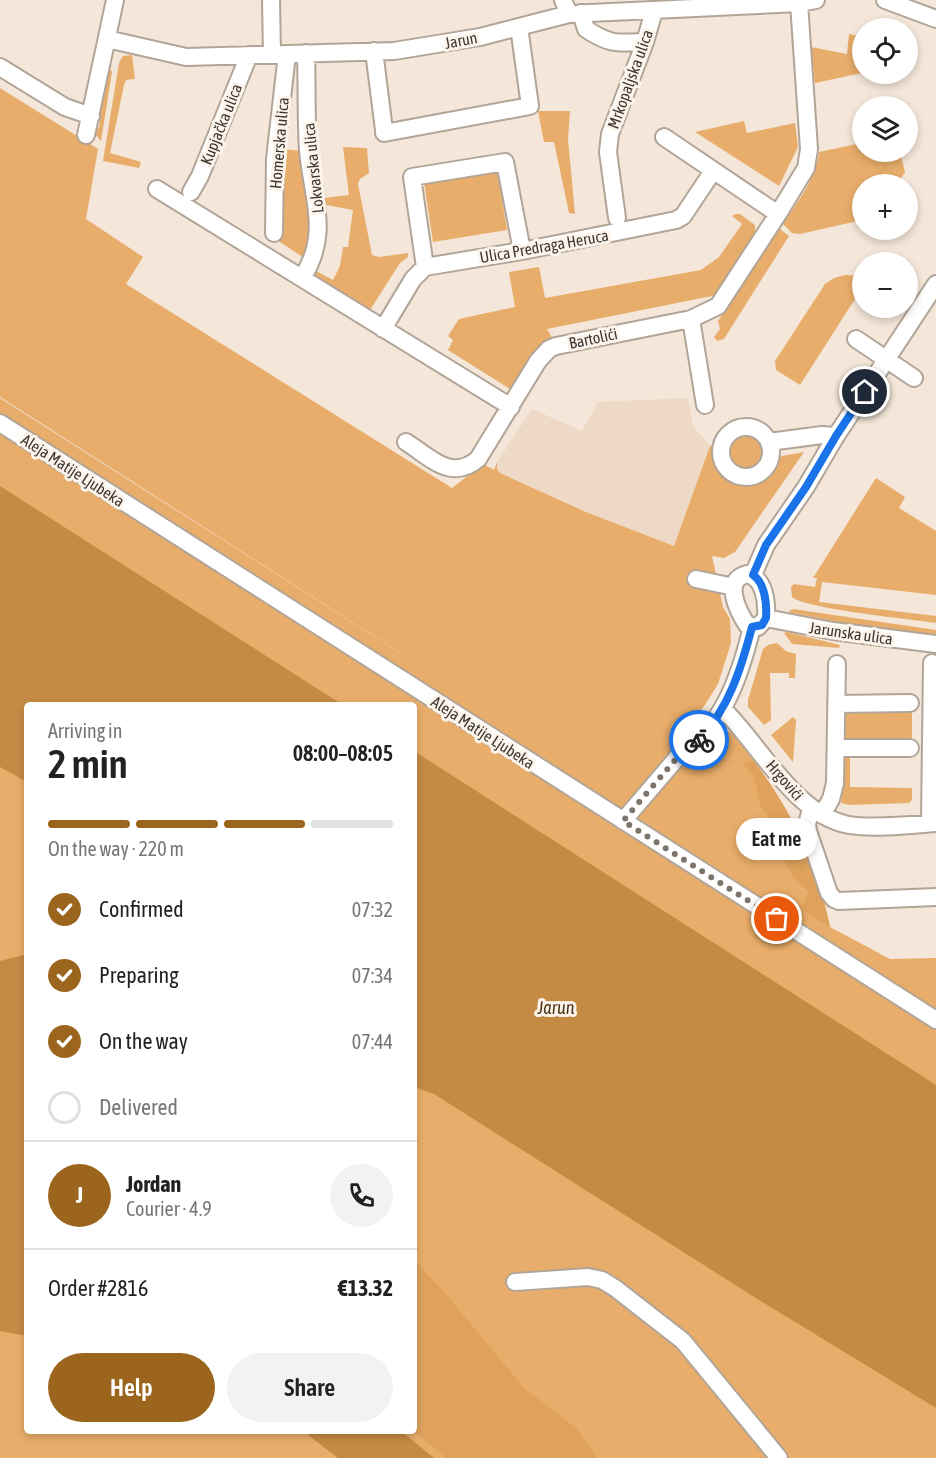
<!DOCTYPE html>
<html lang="en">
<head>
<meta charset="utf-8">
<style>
	:root { --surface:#fff; --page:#f2f2f2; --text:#222; --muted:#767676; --line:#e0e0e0; --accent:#9b651e }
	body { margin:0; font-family:"Asap Condensed",sans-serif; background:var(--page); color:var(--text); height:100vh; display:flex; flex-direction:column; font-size:22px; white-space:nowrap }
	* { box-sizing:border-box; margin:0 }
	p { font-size:20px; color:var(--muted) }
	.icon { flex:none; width:33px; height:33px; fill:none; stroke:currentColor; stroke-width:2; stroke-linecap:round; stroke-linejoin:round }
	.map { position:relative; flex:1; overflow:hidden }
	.drawer { position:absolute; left:24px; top:702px; width:393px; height:732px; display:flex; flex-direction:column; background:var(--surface); border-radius:6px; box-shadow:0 3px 9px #0003 }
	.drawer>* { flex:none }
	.controls { position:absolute; left:852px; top:18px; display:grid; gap:12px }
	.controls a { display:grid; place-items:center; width:66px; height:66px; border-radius:50%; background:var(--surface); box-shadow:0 3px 9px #0003; font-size:30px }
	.pin { position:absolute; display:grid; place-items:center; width:51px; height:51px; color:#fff; margin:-26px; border:3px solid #fff; border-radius:50%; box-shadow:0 2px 6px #0007 }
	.courier { position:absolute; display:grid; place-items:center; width:60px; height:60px; margin:-30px; border:4px solid #1a73e8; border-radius:50%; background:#fff; color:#222; box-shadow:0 2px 8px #0007 }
	.bubble { position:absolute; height:42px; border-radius:21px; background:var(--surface); box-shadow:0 3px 9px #0003; font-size:20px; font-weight:600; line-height:42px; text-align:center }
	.summary em { font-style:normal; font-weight:600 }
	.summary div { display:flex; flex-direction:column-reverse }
	.summary { display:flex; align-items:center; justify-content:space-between; height:102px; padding:0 24px }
	h1 { font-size:39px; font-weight:600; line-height:45px }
	.bar { display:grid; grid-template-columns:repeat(4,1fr); gap:9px 6px; align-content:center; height:72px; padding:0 24px }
	.bar i { height:8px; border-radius:4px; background:var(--line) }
	.bar .active { background:var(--accent) }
	.bar p { grid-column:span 4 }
	.line { display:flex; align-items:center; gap:15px; padding:0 24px; border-top:2px solid var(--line) }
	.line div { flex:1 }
	.round { display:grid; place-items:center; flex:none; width:63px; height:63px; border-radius:32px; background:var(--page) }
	ol { padding:0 24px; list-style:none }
	li { display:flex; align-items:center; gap:18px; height:66px }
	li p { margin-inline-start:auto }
	li .icon { padding:6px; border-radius:50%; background:var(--accent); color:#fff; stroke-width:4 }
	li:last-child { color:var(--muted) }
	li i { width:33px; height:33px; border:3px solid var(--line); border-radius:50% }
	.button { display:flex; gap:12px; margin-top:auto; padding:12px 24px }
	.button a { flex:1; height:69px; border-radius:36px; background:var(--accent); color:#fff; font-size:24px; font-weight:600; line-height:69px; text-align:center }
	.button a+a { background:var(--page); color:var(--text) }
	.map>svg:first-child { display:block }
	.built { fill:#edd9c5 }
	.green { fill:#e8ad6a; fill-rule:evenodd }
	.forest { fill:#dea25d }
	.water { fill:#c58b45 }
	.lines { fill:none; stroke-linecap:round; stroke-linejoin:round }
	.minor-casing { stroke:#b2a597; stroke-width:20 }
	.minor { stroke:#fff; stroke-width:16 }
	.done { stroke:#7d756c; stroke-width:6; stroke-dasharray:0 10.8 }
	.route { stroke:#1a73e8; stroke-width:8 }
	.labels { text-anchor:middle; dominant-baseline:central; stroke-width:6; stroke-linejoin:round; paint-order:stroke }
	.street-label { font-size:16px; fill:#3d3832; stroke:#fdf5ec }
	.water-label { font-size:18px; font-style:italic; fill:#4c3316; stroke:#fdf5ec }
</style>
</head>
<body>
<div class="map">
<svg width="936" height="1458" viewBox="0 0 936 1458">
	<rect width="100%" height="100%" fill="#f4e6d8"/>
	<path class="built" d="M688 398 693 426 710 446 674 546 586 512 500 473 497 469V462L532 409 582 431 598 402Z"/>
	<path class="green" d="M849 34 862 37V73L815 83 811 47 847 54Z
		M132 55 135 79 126 80 124 85 110 153 141 162 139 168 103 161 119 63 123 56Z
		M106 69 111 70 112 72 101 141 94 133 99 127Z
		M0 88 98 149 86 219 143 257 126 284 452 488 483 464 494 470 497 462V469L500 473 586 512 674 546 710 446 715 445C715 470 728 479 751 482L767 473 776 457 804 452 735 552 724 558 712 556 723 607 730 619 731 643 718 684 705 705 682 733 705 752 729 731C737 738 743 747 750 756 788 805 818 866 830 927L890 959 936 958V1458H0V398L573 763 0 397ZM27 705H414V1431H27Z
		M538 111H570L568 139 575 214 569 213 554 142H544Z
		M744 121 747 133 795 123 798 147 779 186 695 132Z
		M862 143V152H900L905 172 897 184H862V220L800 234 792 233 783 224C798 201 816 179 819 152Z
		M343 147 367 148 369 173 360 179 358 184 372 255 379 257 408 253V257L400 263 370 310 316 276V271L333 280 340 266 343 247H348L353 210 326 205 324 198 349 195Z
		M279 149 304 151 313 199 307 260 268 234Z
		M497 170 507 230 433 242 424 182Z
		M736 214H740L755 225V234L717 295 547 329 554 341 513 391 448 350 453 340 448 336 459 319 515 307 509 272 539 267 545 298 701 270 719 257 742 224 732 216Z
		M780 229 789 236 724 339 717 341 714 337 720 329 718 321Z
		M845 275 862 276V288L800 385 776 370 775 361 825 284 834 278Z
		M728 452a18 18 0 1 1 36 0a18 18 0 1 1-36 0Z
		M876 478 905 497 899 508 936 531V595L822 582 819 602 936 616V623C911 619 806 609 792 597L791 587 794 584 815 587 817 578H813Z
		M793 609 936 630V635L843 623 788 612Z
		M787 632 840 645 839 648 792 644 784 633Z
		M777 643 786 651 796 654 795 678H789V673H770L771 720 764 725 748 707V700L763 649 768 645Z
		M848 710 912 711V743H848L841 736 842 715Z
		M793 717 796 720 793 762 771 735Z
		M850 755V787L912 788V800L909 803 849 805 841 803 843 783 841 760Z"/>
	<path class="forest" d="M753 760C791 809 818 866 830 927L801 909 809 892 792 875 778 849 781 832 761 807 754 777 743 764Z
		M414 1260 445 1293 524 1388 577 1429 597 1458H446L414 1431Z"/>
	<path class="water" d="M0 486 343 705H27V782L0 767Z
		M414 751 936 1085V1408L759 1300 434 1094 414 1087Z
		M27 954V1336L0 1331V961Z
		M303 1431H401L434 1458H338Z"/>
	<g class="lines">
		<g class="minor-casing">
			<path id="minor" d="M271 0 272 54
				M563 0 569 14
				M885 0 936 19
				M581 13 586 29C610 45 617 43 645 42
				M107 39 186 57 394 51 480 37 569 14 799 3 816 0
				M374 51 384 130
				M0 67 65 107 91 116
				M384 133 530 106 519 27
				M86 135 115 0
				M664 137 778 214
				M157 189 511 407
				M191 192 200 176 249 55
				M617 218 608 152 610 134 645 42 654 11
				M274 233 275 159 287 54
				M425 267 412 177 505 162 522 251
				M302 278C331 233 312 198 308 150 306 118 307 85 306 53
				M691 319 705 405
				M383 329 413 279 425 267 522 251 676 220 683 216 713 171
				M856 339 914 378
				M0 423 936 1020
				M721 452a25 25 0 1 1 50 0a25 25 0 1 1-50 0Z
				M406 442C430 457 451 482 478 459L538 361 549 349 556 346 691 319 718 306 778 214 806 168 809 149 799 3
				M769 442 822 435 836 436
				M747 574C765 578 767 603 766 618L758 627 747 625C738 611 722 580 747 574Z
				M753 575 766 545 806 487 836 436 936 284
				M696 579 734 587
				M766 618 833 631 936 644
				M836 704 910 703
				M723 709C760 745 795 815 849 825 873 829 911 825 936 823
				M836 748H910
				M676 759C723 726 739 680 752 627
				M811 809 807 824 808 831 829 893 834 899 839 901 936 897
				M822 815 831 799 835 783 837 664
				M623 821 676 759 680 751
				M930 823 932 663
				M515 1282 588 1277 602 1280 615 1288 683 1341 779 1458"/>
		</g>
		<use href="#minor" class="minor"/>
	</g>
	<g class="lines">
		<path class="done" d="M699 740 676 759 623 821 777 919"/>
		<path class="route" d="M699 740C729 708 741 669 752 627L762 625 766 618C767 604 765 583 753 575L766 545 806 487 836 436 865 392"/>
	</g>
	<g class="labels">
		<g class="street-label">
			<text transform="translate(461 40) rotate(-11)">Jarun</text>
			<text transform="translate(630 79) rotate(-70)">Mrkopaljska ulica</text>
			<text transform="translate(221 124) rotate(-68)">Kupjačka ulica</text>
			<text transform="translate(279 143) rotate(-85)">Homerska ulica</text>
			<text transform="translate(313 168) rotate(-96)">Lokvarska ulica</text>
			<text transform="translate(544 246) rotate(-10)">Ulica Predraga Heruca</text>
			<text transform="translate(593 338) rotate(-12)">Bartolići</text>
			<text transform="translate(73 470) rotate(33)">Aleja Matije Ljubeka</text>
			<text transform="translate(851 633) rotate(8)">Jarunska ulica</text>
			<text transform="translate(483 732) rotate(33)">Aleja Matije Ljubeka</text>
			<text transform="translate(785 780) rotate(49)">Hrgovići</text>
		</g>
		<g class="water-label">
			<text x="556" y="1007">Jarun</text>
		</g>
	</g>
</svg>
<div class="controls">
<a><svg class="icon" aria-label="locate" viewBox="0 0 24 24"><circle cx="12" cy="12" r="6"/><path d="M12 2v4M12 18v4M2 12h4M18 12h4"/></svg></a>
<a><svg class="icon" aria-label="layers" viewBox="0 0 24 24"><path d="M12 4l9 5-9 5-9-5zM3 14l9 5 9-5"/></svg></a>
<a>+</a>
<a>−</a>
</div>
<div class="pin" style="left:777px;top:919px;background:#ea580c"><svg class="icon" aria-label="bag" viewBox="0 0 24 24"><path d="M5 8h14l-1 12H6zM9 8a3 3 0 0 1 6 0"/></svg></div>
<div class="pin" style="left:865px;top:392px;background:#1f2937"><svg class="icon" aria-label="home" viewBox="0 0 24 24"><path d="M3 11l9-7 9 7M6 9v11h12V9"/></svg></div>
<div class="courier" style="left:699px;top:740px"><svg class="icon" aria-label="bike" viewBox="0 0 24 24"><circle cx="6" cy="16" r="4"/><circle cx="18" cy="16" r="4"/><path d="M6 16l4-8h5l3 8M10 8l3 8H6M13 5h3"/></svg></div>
<div class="bubble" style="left:736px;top:818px;width:81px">Eat me</div>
<section class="drawer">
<div class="summary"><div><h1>2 min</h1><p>Arriving in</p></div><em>08:00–08:05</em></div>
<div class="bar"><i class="active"></i><i class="active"></i><i class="active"></i><i></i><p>On the way · 220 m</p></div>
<ol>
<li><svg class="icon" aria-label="check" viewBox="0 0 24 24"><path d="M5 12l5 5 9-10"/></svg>Confirmed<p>07:32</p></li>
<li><svg class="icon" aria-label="check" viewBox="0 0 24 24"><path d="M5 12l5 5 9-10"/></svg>Preparing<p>07:34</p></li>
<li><svg class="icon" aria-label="check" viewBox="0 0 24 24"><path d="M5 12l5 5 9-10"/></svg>On the way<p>07:44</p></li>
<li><i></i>Delivered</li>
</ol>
<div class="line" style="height:108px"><b class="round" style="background:var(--accent);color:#fff">J</b><div><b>Jordan</b><p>Courier · 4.9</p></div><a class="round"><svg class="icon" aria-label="phone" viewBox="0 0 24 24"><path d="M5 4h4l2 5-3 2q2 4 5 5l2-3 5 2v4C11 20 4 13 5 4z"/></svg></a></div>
<div class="line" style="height:78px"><div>Order #2816</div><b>€13.32</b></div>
<div class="button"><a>Help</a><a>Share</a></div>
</section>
</div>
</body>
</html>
